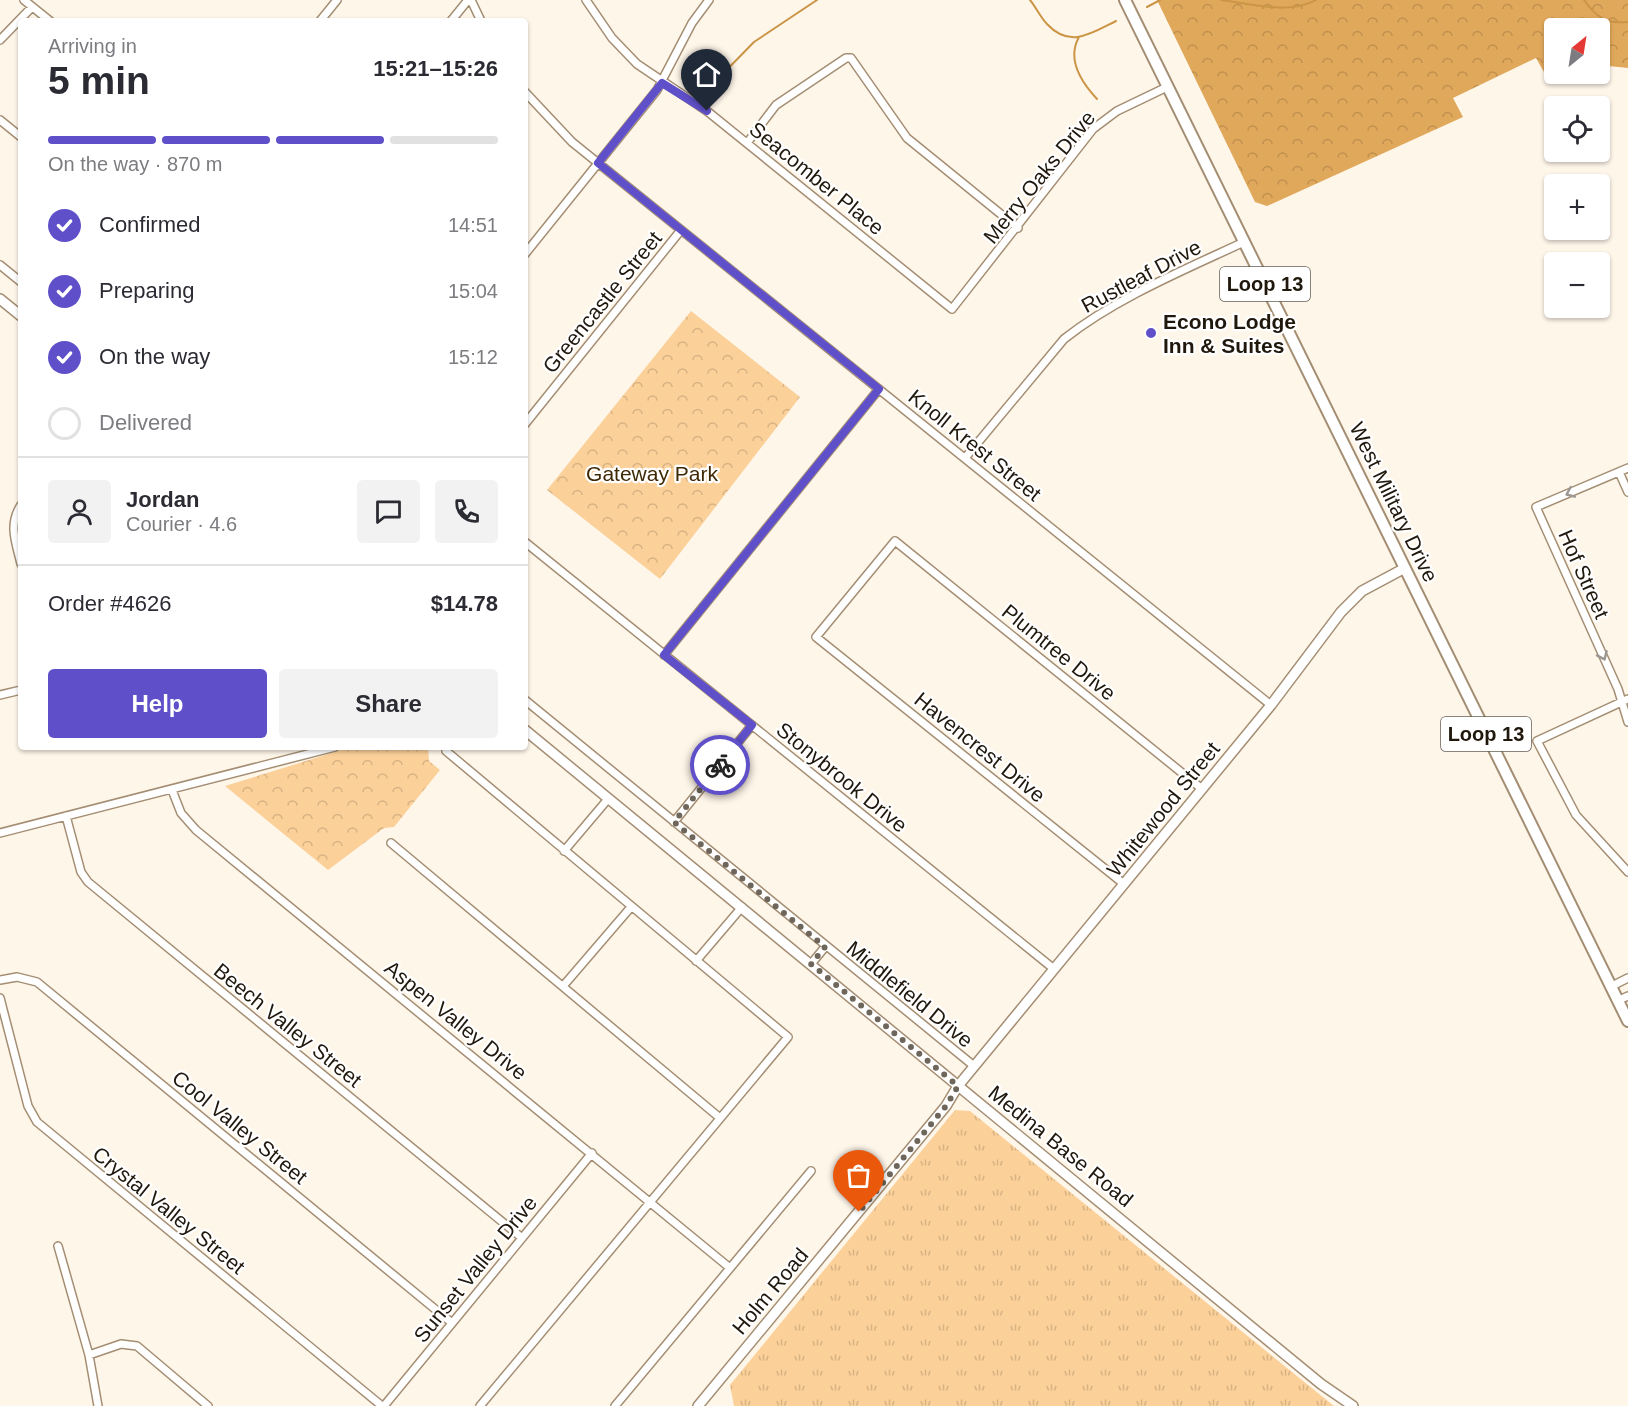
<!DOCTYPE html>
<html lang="en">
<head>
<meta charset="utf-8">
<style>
	:root { --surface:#fff; --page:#f2f2f3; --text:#2b2b33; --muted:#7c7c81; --line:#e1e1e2; --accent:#5f50c9 }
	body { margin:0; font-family:Helvetica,sans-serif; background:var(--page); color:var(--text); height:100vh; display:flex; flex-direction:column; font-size:22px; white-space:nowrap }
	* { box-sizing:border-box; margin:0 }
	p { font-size:20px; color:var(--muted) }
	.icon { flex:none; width:33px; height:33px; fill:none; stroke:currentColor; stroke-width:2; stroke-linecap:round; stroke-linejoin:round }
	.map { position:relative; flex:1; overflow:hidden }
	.panel { position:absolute; left:18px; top:18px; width:510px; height:732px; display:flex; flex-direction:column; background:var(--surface); border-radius:6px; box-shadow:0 2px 4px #0004 }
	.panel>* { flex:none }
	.needle { width:39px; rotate:30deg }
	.fabs { position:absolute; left:1544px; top:18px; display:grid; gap:12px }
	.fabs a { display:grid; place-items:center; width:66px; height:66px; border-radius:6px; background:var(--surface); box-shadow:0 2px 4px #0004; font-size:30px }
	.pin { position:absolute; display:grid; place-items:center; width:51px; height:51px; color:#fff; margin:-62px -26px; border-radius:50% 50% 50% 0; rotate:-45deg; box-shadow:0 0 6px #0007 }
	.pin .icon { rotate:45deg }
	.courier { position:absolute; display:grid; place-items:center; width:60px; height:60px; margin:-30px; border:4px solid #5f50c9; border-radius:50%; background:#fff; color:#222; box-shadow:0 2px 8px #0007 }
	.head em { font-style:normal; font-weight:700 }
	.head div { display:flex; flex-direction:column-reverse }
	.head { display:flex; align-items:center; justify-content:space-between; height:102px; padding:0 30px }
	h1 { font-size:39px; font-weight:700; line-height:45px }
	.bar { display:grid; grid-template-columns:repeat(4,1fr); gap:9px 6px; align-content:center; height:72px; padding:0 30px }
	.bar i { height:8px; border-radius:4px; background:var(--line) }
	.bar .on { background:var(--accent) }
	.bar p { grid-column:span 4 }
	.line { display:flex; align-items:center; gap:15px; padding:0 30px; border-top:2px solid var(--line) }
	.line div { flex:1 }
	.round { display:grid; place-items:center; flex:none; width:63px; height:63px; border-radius:6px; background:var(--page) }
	ol { padding:0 30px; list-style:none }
	li { display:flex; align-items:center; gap:18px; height:66px }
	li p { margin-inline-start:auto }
	li .icon { padding:6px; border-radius:50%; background:var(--accent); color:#fff; stroke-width:4 }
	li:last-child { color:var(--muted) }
	li i { width:33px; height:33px; border:3px solid var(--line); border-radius:50% }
	.cta { display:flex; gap:12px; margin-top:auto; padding:12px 30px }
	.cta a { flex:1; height:69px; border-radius:6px; background:var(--accent); color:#fff; font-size:24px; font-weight:700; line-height:69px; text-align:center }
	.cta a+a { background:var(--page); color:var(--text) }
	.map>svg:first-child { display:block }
	.grass { fill:url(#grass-tufts) }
	.forest { fill:url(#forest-crowns) }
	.park { fill:url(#park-crowns) }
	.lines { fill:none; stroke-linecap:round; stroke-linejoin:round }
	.stream { stroke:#cb9546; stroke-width:2 }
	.minor-casing { stroke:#a48e73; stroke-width:10 }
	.tertiary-casing { stroke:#a48e73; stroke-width:12 }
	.primary-casing { stroke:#a48e73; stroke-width:14 }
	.minor { stroke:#fff; stroke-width:7 }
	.tertiary { stroke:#fff; stroke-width:9 }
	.primary { stroke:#fff; stroke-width:10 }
	.oneway { stroke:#9b9792 }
	.done { stroke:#6e665a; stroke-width:6; stroke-dasharray:0 10.8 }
	.route { stroke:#5f50c9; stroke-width:8 }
	.poi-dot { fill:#5f50c9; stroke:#fff; stroke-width:2 }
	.labels { text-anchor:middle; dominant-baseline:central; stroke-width:4.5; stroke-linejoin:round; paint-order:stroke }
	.shield { fill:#fff; stroke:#635d56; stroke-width:1.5 }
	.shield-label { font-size:20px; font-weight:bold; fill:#20180d }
	.street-label { font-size:21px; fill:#20180d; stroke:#fff }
	.poi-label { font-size:21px; font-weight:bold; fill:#20180d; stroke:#fff; text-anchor:start }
	.park-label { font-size:21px; fill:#3f2905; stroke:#fff }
</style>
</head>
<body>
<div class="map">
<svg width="1628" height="1406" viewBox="0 0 1628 1406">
	<defs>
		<pattern id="grass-tufts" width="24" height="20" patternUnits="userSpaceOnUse" patternTransform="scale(1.5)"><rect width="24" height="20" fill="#fbd099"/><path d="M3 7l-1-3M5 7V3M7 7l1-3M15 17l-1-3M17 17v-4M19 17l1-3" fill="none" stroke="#d7b283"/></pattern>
		<pattern id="forest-crowns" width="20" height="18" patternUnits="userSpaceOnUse" patternTransform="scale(1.5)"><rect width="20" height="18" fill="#e0a85b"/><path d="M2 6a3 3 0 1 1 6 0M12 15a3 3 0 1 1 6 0" fill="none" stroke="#c0904e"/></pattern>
		<pattern id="park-crowns" width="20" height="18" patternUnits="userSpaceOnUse" patternTransform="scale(1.5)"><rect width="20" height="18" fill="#fbd099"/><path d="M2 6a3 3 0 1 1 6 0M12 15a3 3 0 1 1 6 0" fill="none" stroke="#d7b283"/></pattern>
	</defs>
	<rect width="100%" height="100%" fill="#fff6ea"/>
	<path class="grass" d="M955 1110 970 1111 1334 1406H734L730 1385Z"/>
	<path class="forest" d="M1157 0H1628V68L1599 65V28H1554V74H1565L1548 79 1536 58 1453 98 1463 117 1267 206 1255 202Z"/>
	<path class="park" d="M691 311 800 397 660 579 547 490Z
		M351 747H428L429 761 440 770 394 827 384 828 328 870 225 786Z"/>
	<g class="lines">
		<path class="stream" d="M1030 0C1036 7 1040 17 1047 24 1070 49 1092 33 1116 21
			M1221 0C1251 4 1289 15 1316 0
			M1584 0C1597 18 1606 24 1628 22
			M1147 7 1160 0
			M1079 37C1066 60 1082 83 1097 99
			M682 78 701 87 711 86 754 42 817 0"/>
		<g class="minor-casing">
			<path id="minor" d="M24 0 50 21
				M471 0 481 21
				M586 0 612 38 637 64 707 111 952 309 1093 129 1117 111 1167 87
				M320 21 337 0
				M451 21 468 0
				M0 40 32 7
				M525 92 572 142 1271 705
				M0 120 21 137
				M747 143 776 105 846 58H851L907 138 1018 228
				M525 254 657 90 692 23 709 0
				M0 265 21 282
				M525 424 681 230
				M965 458 1064 339C1116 298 1184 270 1244 242
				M1628 468 1536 507 1618 689 1628 722
				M1619 472 1628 492
				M21 505C8 525 16 542 21 564
				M525 542 1054 969
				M664 655 879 389
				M0 695 21 690
				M1628 699 1537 741 1576 815 1628 872
				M525 700 974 1066
				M446 751 788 1037 480 1406
				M172 790 181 813 196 830 730 1268
				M66 816 81 872 88 882 522 1238
				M674 822 752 725
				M0 833 335 747
				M391 843 720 1118
				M564 851 608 799
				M1124 884 816 637 895 541 1202 789
				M696 961 742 907
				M811 964 825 947
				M0 980 17 977 37 982 452 1323
				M564 985 631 907
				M1610 987 1628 978
				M0 998 28 1106 37 1122 382 1406
				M1617 1001 1628 996
				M58 1246 89 1355 98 1406
				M89 1355 121 1344 137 1346 208 1406
				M384 1406 592 1153
				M615 1406 811 1171"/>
		</g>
		<g class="tertiary-casing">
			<path id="tertiary" d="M0 299 21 316
				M525 730 1321 1384 1353 1406
				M698 1406 946 1106 958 1086 1271 705 1341 612 1362 591 1405 568"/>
		</g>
		<g class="primary-casing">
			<path id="primary" d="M1125 0 1628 1021"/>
		</g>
		<use href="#minor" class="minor"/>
		<use href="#tertiary" class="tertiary"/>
		<use href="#primary" class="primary"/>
	</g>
	<defs><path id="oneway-chevron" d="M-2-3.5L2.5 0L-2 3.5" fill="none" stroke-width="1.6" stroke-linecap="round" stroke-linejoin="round" transform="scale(1.5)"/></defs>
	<g class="oneway">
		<use href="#oneway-chevron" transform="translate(1570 493) rotate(157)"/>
		<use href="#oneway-chevron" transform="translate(1603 656) rotate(66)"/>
	</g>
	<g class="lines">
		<path class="done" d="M720 765 674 822 825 947 811 964 958 1086 946 1106 859 1212"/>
		<path class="route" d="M707 111 662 83 598 163 879 389 664 655 752 725 720 765"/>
	</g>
	<circle class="poi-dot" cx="1151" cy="333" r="6"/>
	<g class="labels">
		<g class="shield">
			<rect x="1220" y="267" width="90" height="34" rx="4.5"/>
			<rect x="1441" y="717" width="90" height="34" rx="4.5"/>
		</g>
		<g class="shield-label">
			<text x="1265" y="284">Loop 13</text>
			<text x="1486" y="734">Loop 13</text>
		</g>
		<g class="street-label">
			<text transform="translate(1039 177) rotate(-51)">Merry Oaks Drive</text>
			<text transform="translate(817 178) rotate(39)">Seacomber Place</text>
			<text transform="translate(1141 276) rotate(-28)">Rustleaf Drive</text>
			<text transform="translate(602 302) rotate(-51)">Greencastle Street</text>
			<text transform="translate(975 445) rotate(39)">Knoll Krest Street</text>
			<text transform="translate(1394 502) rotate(64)">West Military Drive</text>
			<text transform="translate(1584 574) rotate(66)">Hof Street</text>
			<text transform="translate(1059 652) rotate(39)">Plumtree Drive</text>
			<text transform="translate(980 747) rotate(39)">Havencrest Drive</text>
			<text transform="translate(842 777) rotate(39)">Stonybrook Drive</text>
			<text transform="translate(1163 809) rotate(-51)">Whitewood Street</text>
			<text transform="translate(910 994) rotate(39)">Middlefield Drive</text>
			<text transform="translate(456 1020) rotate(39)">Aspen Valley Drive</text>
			<text transform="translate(288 1025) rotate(39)">Beech Valley Street</text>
			<text transform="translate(240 1127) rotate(39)">Cool Valley Street</text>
			<text transform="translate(1061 1146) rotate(39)">Medina Base Road</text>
			<text transform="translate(169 1210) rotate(39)">Crystal Valley Street</text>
			<text transform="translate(475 1269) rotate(-51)">Sunset Valley Drive</text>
			<text transform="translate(770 1291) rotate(-50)">Holm Road</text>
		</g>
		<g class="poi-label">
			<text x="1163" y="321">Econo Lodge<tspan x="1163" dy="24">Inn &amp; Suites</tspan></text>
		</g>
		<g class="park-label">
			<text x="652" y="473">Gateway Park</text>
		</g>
	</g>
</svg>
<div class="fabs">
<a><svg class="needle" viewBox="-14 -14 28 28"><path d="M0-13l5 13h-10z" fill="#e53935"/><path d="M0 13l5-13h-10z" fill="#7c7c81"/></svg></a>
<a><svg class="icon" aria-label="locate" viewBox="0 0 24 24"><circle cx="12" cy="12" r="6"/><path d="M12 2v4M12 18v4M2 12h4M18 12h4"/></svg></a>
<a>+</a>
<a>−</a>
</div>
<div class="pin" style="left:859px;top:1212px;background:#ea580c"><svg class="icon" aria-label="bag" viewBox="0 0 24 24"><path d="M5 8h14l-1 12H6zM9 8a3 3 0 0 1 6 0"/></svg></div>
<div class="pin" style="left:707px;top:111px;background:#1f2937"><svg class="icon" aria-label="home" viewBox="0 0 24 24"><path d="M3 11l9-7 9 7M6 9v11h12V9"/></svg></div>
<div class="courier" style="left:720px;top:765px"><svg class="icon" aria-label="bike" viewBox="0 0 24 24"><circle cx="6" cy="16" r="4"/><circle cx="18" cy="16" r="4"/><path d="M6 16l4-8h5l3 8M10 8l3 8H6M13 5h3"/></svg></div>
<section class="panel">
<div class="head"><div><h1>5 min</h1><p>Arriving in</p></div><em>15:21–15:26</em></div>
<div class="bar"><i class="on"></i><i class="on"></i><i class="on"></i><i></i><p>On the way · 870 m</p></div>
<ol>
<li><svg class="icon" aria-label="check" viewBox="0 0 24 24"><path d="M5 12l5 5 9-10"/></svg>Confirmed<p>14:51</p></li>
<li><svg class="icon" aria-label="check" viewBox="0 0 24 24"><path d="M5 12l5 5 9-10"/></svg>Preparing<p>15:04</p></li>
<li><svg class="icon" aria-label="check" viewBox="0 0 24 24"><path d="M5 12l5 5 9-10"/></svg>On the way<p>15:12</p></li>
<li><i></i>Delivered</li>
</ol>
<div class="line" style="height:108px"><a class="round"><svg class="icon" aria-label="person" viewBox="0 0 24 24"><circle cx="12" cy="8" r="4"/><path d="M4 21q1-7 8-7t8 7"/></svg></a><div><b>Jordan</b><p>Courier · 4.6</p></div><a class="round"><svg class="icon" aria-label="chat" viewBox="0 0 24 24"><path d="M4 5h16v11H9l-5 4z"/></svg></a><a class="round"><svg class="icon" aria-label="phone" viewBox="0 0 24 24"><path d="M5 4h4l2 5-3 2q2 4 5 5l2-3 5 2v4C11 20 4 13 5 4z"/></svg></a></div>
<div class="line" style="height:78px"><div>Order #4626</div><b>$14.78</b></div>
<div class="cta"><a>Help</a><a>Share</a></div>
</section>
</div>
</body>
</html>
